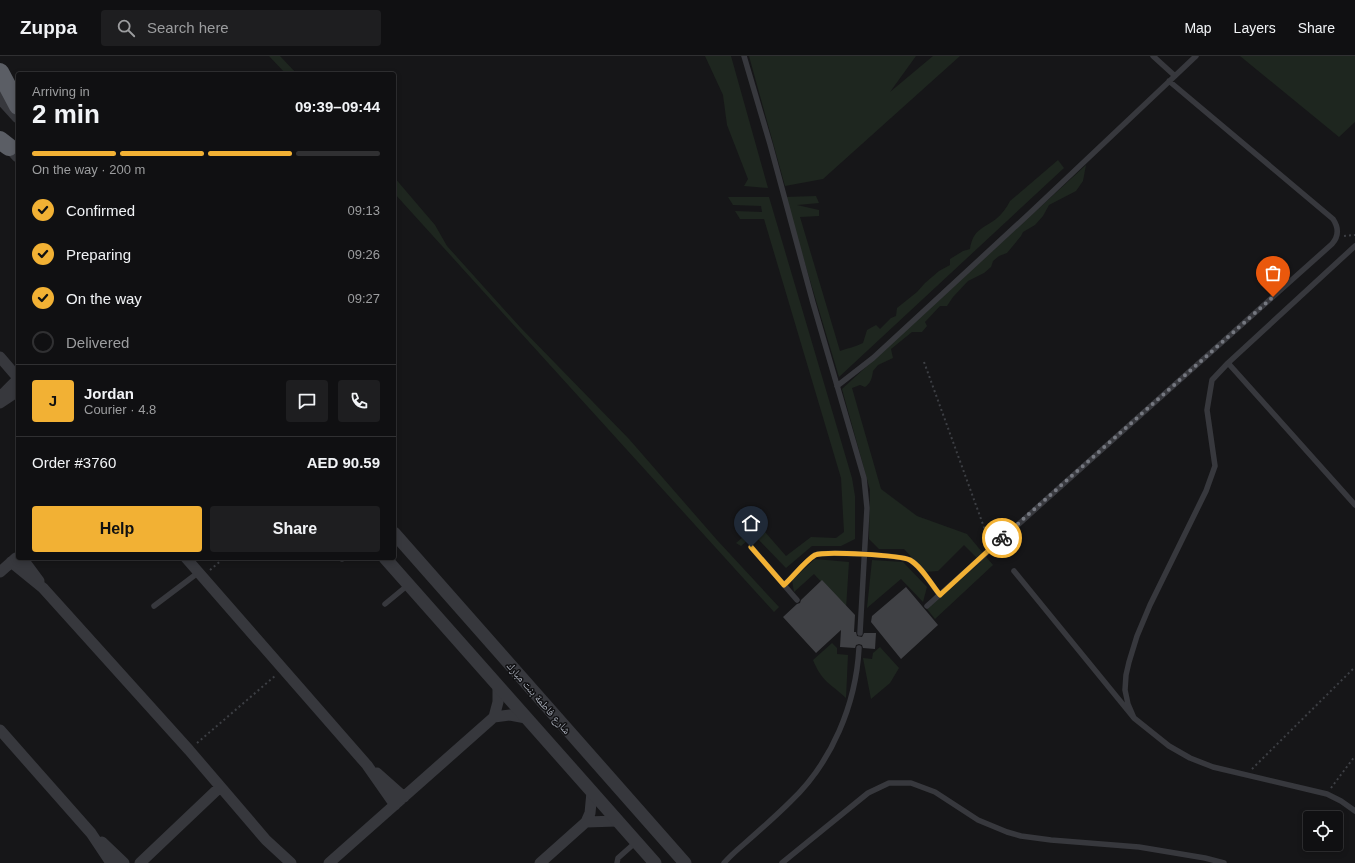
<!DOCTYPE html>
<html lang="en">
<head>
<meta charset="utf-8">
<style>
	:root { --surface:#101012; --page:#1e1e20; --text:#f1f3f6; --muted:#9c9d9f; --line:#303032; --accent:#f2b134 }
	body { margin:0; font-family:Helvetica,"Noto Naskh Arabic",sans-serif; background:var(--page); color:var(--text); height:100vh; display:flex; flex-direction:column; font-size:15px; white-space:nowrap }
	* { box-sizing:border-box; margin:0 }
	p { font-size:13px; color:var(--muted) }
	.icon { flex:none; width:22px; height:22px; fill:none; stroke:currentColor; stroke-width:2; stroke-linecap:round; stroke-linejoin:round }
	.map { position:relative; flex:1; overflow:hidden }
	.sheet { position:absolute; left:16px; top:16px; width:380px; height:488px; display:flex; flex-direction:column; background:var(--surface); border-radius:4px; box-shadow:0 2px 6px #0003,0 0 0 1px var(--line) }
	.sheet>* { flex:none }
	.tools { position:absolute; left:1303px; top:755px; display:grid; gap:8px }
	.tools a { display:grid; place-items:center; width:40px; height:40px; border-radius:4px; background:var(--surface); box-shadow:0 2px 6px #0003,0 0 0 1px var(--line); font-size:20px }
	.pin { position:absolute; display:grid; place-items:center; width:34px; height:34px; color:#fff; margin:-41px -17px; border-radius:50% 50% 50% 0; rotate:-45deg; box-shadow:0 0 4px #0007 }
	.pin .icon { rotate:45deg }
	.courier { position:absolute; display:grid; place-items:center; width:40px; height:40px; margin:-20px; border:3px solid #f2b134; border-radius:50%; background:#fff; color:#222; box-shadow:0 1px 5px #0007 }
	.summary em { font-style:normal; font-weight:700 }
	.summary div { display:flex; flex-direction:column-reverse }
	.summary { display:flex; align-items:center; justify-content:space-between; height:68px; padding:0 16px }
	h1 { font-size:26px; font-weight:700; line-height:30px }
	.bar { display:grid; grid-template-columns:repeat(4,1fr); gap:6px 4px; align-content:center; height:48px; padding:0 16px }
	.bar i { height:5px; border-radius:3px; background:var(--line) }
	.bar .on { background:var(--accent) }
	.bar p { grid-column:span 4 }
	.line { display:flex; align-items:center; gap:10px; padding:0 16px; border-top:1px solid var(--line) }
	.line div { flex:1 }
	.round { display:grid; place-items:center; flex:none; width:42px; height:42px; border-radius:4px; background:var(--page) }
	ol { padding:0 16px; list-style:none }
	li { display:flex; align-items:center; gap:12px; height:44px }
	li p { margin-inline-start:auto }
	li .icon { padding:4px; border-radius:50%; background:var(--accent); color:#111; stroke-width:4 }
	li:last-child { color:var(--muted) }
	li i { width:22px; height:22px; border:2px solid var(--line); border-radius:50% }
	.primary-button { display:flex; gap:8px; margin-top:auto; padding:8px 16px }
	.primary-button a { flex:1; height:46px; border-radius:4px; background:var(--accent); color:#111; font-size:16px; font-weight:700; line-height:46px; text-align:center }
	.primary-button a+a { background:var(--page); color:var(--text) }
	header { display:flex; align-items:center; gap:24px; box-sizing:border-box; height:56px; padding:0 20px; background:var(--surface); border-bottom:1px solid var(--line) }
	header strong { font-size:19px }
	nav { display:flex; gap:22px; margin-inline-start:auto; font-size:14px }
	.search { width:280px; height:36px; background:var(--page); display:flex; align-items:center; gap:10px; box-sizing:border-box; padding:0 14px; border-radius:4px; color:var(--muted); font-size:15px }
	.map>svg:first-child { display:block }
	.green { fill:#1e261f }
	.building { fill:#404145 }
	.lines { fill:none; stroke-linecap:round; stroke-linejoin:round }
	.path { stroke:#3d3f44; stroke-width:2; stroke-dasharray:2 3; stroke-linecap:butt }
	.service { stroke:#37383d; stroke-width:5.5 }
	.minor { stroke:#37383d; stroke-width:11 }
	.tertiary { stroke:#37383d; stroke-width:13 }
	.trunk { stroke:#5b5e65; stroke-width:18 }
	.done { stroke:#757880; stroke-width:4; stroke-dasharray:0 7.2 }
	.route { stroke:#f2b134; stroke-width:5 }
	.labels { text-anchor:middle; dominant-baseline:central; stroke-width:3; stroke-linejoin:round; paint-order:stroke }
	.street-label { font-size:11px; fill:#a8adb8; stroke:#111113 }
</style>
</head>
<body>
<header>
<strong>Zuppa</strong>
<div class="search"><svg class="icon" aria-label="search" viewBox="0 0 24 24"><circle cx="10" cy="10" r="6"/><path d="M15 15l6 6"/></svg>Search here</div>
<nav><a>Map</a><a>Layers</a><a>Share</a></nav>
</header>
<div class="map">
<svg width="1355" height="807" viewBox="0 0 1355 807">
	<rect width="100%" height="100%" fill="#161618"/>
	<path class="green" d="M269 0H280L297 18H286Z
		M705 0H731L768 132 744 130 748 123 727 69 723 39Z
		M749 0H916L890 36 933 0H960L823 123 785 130Z
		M1240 0H1355V66L1339 81Z
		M1058 104 1064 112 839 321 785 141 816 140 819 147 797 149 819 154V160L800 161 840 295C848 292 855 291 863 287L867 274 876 269 880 273 891 262 896 260 897 252 917 236 925 227 939 215 950 209V203L963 195 970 193C973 173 983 173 996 163 1002 158 1007 151 1010 145Z
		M1086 109 1083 125 1076 135 1049 149 1043 160 1035 169 1023 176 1021 180 1007 197 999 200 993 205 991 211 984 217 968 225 953 241 947 250H940L925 266 927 270 922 276H912L891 293 893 302 878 309 873 315C872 322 871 327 865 331L860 329 852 332 881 433 917 460 967 478 993 509 935 563 927 553 981 506 964 489 938 515 925 516 904 493H879L869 483 870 434 842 333Z
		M394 121 435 169 447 190 520 271 629 383 717 484 779 551 774 556 394 137Z
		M728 141H769L852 422 855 440V483L841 490H812L786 512 754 479 741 490 736 487 758 468 786 500 811 481 836 482 844 476 841 422 764 163H740L735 155 762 156 761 150 733 149Z
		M815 503 849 506 846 553 814 518 794 536 792 524Z
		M872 504 903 506 927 531 923 546 901 523 867 552Z
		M832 587 837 592V598L848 599 846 642C830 627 822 626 813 604Z
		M880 591 899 612 890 627 871 643 863 602 872 603 873 597Z"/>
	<path class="building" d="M822 524 855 559 854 576H856L857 580 862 581 864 577H876L875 593 863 592 862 589 859 588 856 589 855 592 840 591 841 574 816 597 783 561 797 548 800 547 801 544Z
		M906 531 938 569 901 603 871 566 872 560Z"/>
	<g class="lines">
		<path class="path" d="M1344 180 1355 179
			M924 306 989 485
			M210 514 224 502
			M197 687 275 620
			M1252 713 1355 611
			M1331 732 1355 700"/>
		<path class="service" d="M744 0 770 88 813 247 864 422 867 452 860 577
			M1153 0 1175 20
			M1228 307 1355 449
			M837 330 873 302 1030 157 1196 0
			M751 491 797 544
			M342 503 344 502
			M1014 515 1134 662 1169 690 1190 702 1213 711 1327 738 1341 745 1355 755
			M784 529C793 521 805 505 815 499 824 495 901 499 910 504 922 511 931 528 940 539
			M385 548 408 529
			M154 550 199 516
			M927 550 1332 188C1339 180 1339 172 1333 163L1169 25
			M1134 662 1128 648 1125 634 1126 619 1129 606 1137 580 1150 549 1206 435 1215 410 1207 354 1212 324 1228 307 1355 190
			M617 807 618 802 636 786
			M724 807C730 800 737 794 744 788 760 774 776 760 791 745 832 706 856 648 859 592
			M782 807 868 737 889 727H911L935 736 978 764 1007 776 1021 780 1051 784 1139 791 1205 802 1224 807"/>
		<path class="minor" d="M0 301 18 322
			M0 341 18 323
			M0 347 18 335
			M22 502 39 525
			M186 502 367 709 395 749
			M11 506 43 532 189 694 266 784 291 807
			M0 516 16 502
			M494 661 498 646V630
			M0 674 91 777 111 807
			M377 717 404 741
			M586 766 617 765
			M102 786 124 807
			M140 807 220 731
			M329 807 494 661 510 659 526 662
			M540 807 586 766 590 757 592 736"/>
		<path class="tertiary" d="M0 41 18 61
			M4 85 18 100
			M394 477 685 807
			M385 502 655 807"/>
		<path class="trunk" d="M0 16 18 50
			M0 84 9 91"/>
	</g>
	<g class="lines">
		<path class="done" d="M1002 482 1273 241"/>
		<path class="route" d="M751 491 784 529C793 521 805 505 815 499 824 495 901 499 910 504 922 511 931 528 940 539L1002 482"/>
	</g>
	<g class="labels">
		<g class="street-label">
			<text transform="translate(539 642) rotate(49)">شارع فاطمة بنت مبارك</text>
		</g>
	</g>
</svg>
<div class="tools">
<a><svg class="icon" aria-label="locate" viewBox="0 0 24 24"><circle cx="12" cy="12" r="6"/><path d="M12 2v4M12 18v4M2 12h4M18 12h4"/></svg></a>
</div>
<div class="pin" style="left:1273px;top:241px;background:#ea580c"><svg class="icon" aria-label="bag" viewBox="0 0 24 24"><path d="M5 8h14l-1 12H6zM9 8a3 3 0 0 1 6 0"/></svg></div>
<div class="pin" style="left:751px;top:491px;background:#1f2937"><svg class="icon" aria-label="home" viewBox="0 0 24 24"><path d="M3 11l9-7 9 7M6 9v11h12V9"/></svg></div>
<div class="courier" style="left:1002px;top:482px"><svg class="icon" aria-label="bike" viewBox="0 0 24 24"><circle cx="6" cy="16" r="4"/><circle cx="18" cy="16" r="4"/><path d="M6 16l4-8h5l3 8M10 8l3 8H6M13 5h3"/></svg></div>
<section class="sheet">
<div class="summary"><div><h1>2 min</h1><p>Arriving in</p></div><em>09:39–09:44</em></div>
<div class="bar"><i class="on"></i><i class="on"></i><i class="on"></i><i></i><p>On the way · 200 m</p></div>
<ol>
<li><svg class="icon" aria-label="check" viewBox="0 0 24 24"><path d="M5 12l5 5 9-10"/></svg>Confirmed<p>09:13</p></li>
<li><svg class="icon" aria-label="check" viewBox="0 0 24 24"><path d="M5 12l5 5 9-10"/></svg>Preparing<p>09:26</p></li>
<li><svg class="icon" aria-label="check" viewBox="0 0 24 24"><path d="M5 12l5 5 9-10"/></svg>On the way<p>09:27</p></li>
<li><i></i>Delivered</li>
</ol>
<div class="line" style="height:72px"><b class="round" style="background:var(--accent);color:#111">J</b><div><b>Jordan</b><p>Courier · 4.8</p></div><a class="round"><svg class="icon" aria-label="chat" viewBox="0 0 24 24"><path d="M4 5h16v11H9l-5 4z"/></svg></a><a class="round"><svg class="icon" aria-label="phone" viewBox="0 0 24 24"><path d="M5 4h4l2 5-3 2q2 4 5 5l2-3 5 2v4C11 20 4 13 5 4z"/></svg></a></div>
<div class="line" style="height:52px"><div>Order #3760</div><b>AED 90.59</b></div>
<div class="primary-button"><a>Help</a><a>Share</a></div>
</section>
</div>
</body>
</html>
